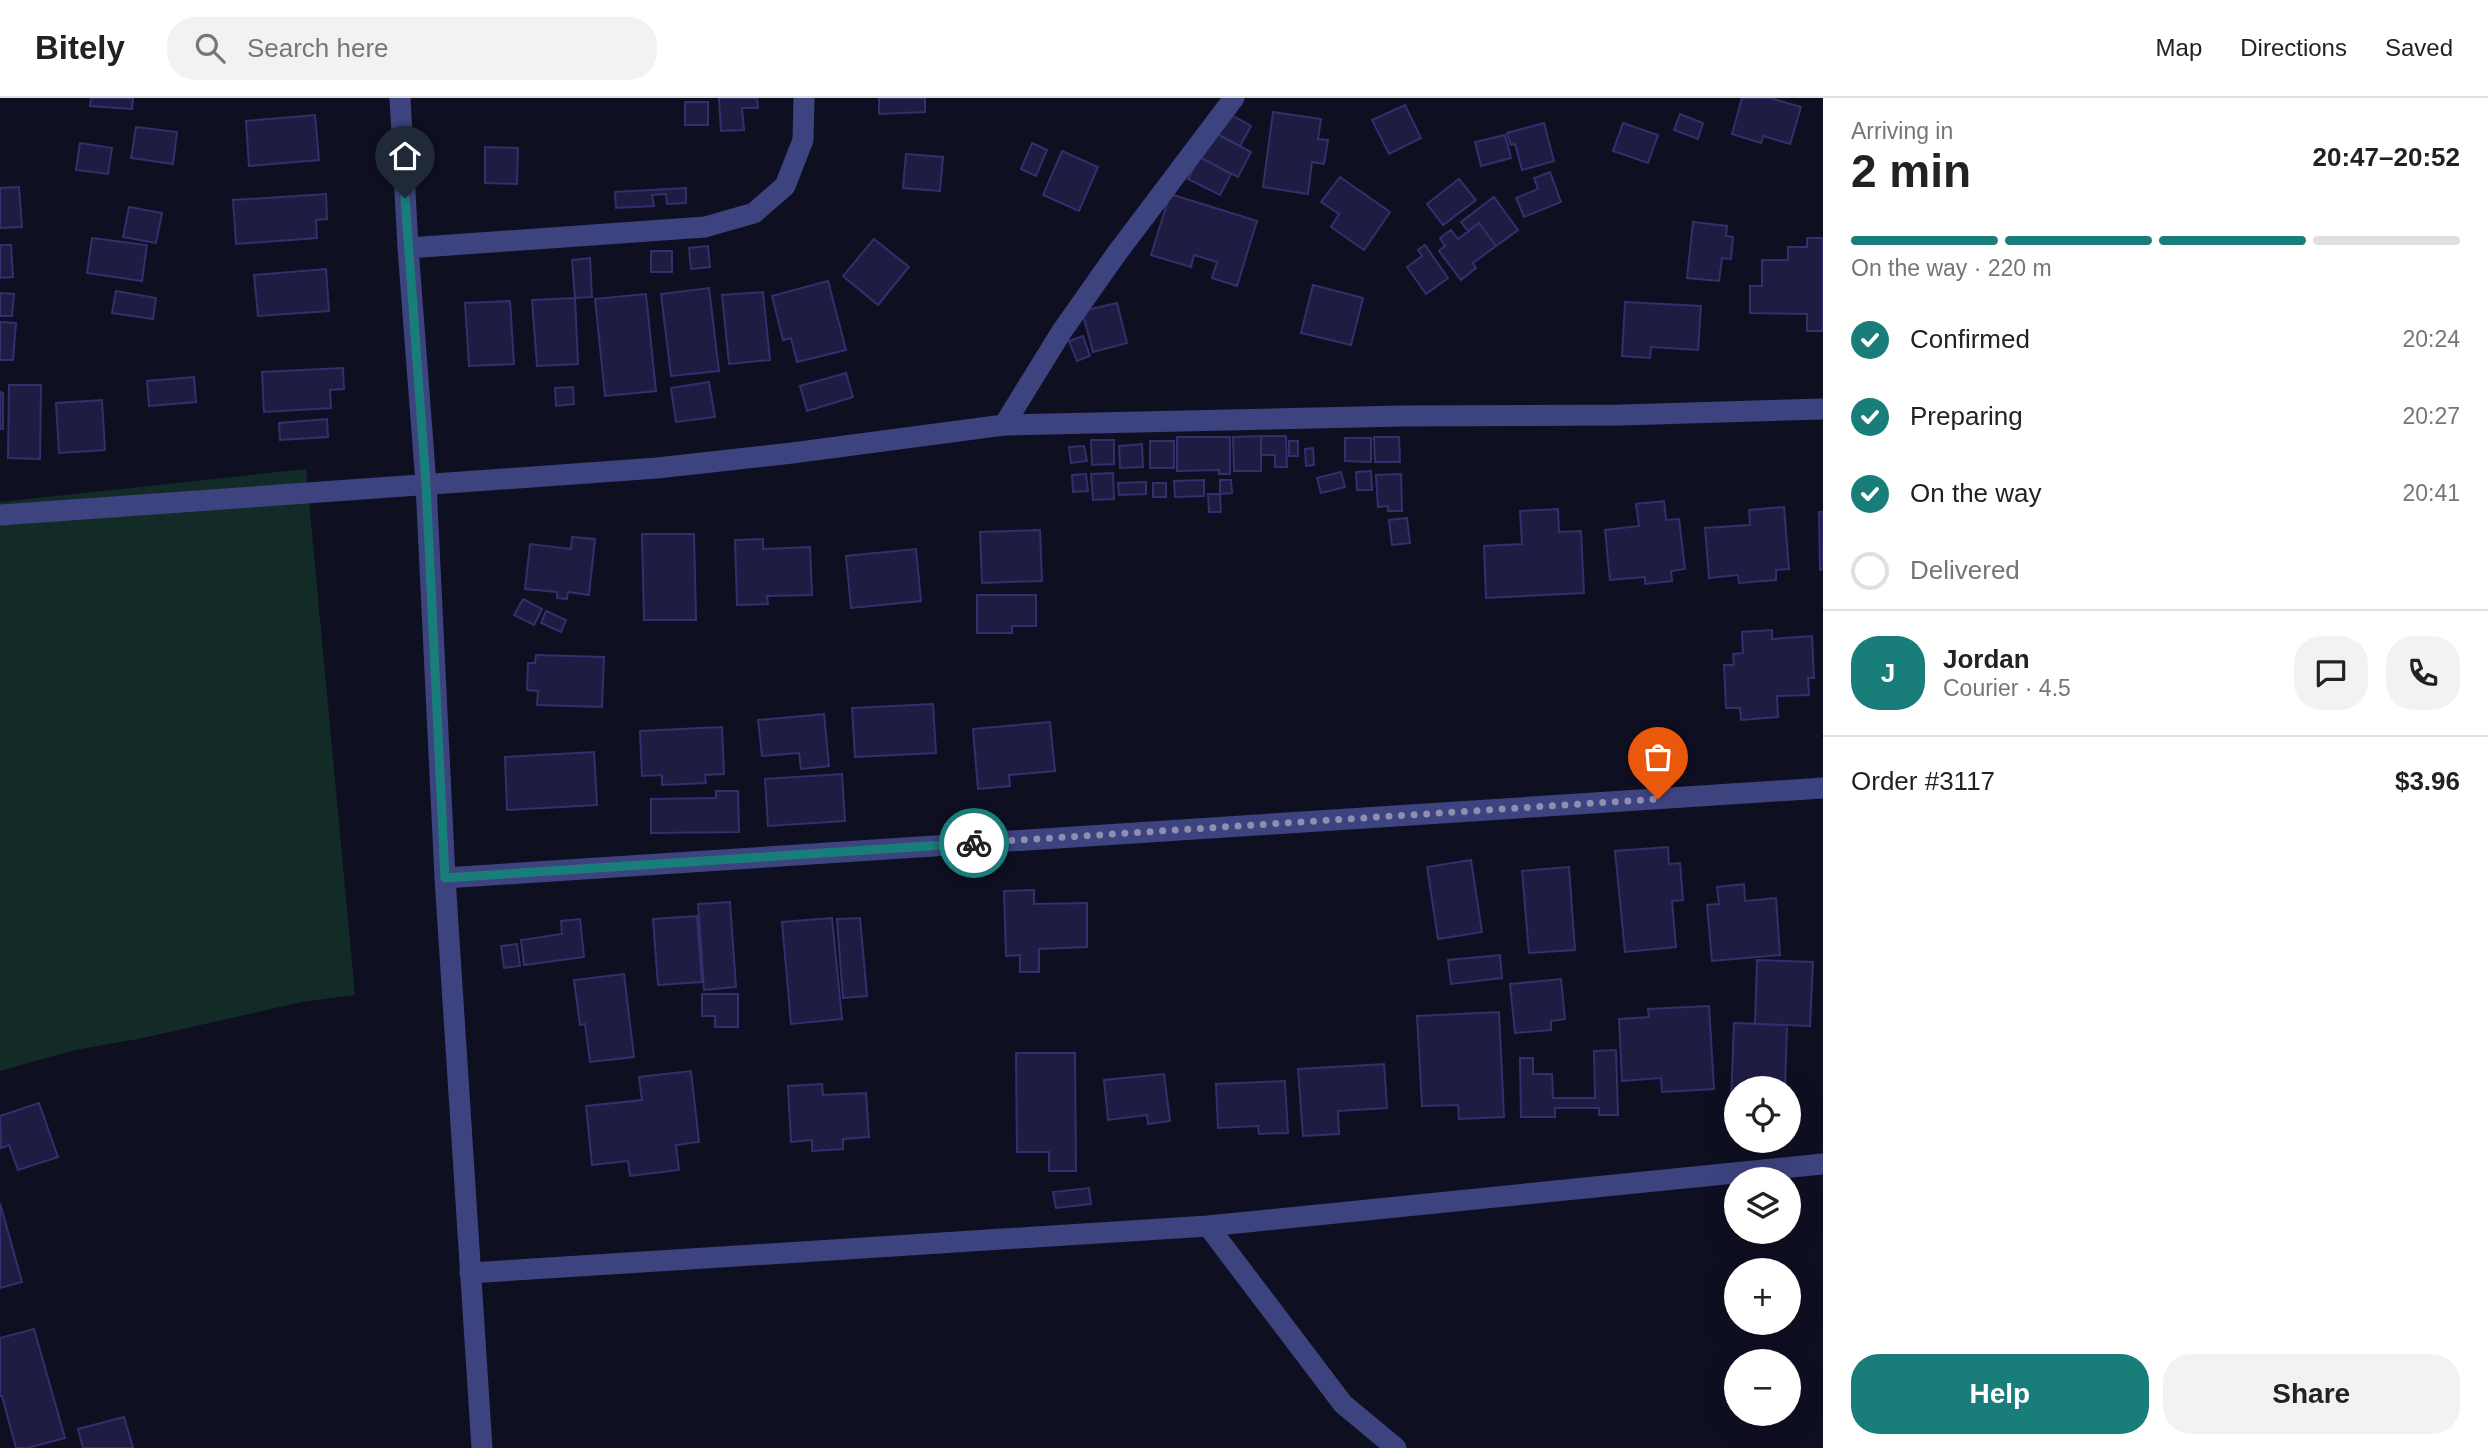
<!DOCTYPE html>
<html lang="en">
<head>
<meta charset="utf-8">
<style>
	:root { --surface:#fff; --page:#f2f2f2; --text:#222; --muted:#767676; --line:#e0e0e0; --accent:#197d79 }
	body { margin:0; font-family:Arial,sans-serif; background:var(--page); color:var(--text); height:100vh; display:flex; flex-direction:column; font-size:26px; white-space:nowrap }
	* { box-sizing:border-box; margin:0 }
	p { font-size:23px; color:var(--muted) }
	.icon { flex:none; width:38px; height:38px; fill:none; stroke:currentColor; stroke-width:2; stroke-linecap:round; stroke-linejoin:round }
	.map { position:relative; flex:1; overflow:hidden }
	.sheet { display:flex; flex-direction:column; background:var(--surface); width:665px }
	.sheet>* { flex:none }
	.tools { position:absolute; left:1724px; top:978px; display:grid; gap:14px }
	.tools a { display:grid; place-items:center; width:77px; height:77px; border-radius:50%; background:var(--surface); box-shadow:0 7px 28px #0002; font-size:35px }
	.pin { position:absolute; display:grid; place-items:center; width:60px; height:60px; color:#fff; margin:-72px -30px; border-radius:50% 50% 50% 0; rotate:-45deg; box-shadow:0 0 7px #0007 }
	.pin .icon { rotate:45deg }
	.courier { position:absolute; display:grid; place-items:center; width:70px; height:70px; margin:-35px; border:5px solid #197d79; border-radius:50%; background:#fff; color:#222; box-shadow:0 2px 9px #0007 }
	.summary em { font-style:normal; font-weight:600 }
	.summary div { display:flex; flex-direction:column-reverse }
	.summary { display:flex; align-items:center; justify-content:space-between; height:119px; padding:0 28px }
	h1 { font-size:46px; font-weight:600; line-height:52px }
	.bar { display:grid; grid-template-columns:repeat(4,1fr); gap:10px 7px; align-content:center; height:84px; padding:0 28px }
	.bar i { height:9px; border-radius:5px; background:var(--line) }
	.bar .selected { background:var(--accent) }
	.bar p { grid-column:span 4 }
	.line { display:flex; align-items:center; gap:18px; padding:0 28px; border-top:2px solid var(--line) }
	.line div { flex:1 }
	.round { display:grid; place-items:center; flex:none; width:74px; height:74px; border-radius:28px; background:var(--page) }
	ol { padding:0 28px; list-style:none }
	li { display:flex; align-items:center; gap:21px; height:77px }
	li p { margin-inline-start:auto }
	li .icon { padding:7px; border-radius:50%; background:var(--accent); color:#fff; stroke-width:4 }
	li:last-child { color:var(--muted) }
	li i { width:38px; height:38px; border:4px solid var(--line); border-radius:50% }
	.action { display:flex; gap:14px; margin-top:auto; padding:14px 28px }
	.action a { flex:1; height:80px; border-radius:28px; background:var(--accent); color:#fff; font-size:28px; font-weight:600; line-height:80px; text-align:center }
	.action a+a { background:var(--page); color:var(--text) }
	header { display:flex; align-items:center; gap:42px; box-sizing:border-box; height:98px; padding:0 35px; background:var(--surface); border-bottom:2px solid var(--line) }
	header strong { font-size:33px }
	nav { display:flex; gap:38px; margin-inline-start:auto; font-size:24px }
	.search { width:490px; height:63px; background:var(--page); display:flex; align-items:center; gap:18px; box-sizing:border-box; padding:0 24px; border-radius:28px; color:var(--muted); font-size:26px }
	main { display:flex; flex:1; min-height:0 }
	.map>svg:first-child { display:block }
	.green { fill:#122b27 }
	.building { fill:#1e1c42; stroke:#332f6c; stroke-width:2 }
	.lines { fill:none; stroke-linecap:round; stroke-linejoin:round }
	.minor { stroke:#3d437e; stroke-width:21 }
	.done { stroke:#8e8eb0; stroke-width:7; stroke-dasharray:0 12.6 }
	.route { stroke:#197d79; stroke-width:9 }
</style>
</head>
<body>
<header>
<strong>Bitely</strong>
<div class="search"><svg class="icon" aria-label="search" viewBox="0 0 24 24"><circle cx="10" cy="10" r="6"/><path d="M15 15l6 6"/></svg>Search here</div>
<nav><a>Map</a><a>Directions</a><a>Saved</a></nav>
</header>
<main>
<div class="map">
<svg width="1823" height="1350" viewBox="0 0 1823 1350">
	<rect width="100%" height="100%" fill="#0f0f22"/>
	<path class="green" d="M306 371 355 897 302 904 143 940 75 952 0 973V404Z"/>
	<path class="building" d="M91 0H133L132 11 90 8Z
		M719 0H757L758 10H742L744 32 721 33Z
		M879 0H925V14L879 16Z
		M1742 0H1770L1801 9 1790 46 1763 38 1761 45 1732 36Z
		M685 4H708V27H685Z
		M1405 7 1421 40 1389 56 1372 22Z
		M1226 14 1251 28 1240 48 1215 35Z
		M1273 14 1321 21 1318 41 1328 42 1324 66 1312 64 1308 96 1263 89Z
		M1680 16 1703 25 1698 41 1674 32Z
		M315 17 319 62 249 68 246 23Z
		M1544 25 1554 63 1522 72 1515 46 1511 47 1507 35Z
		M1623 25 1658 37 1648 65 1613 53Z
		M136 29 177 34 173 66 131 60Z
		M1215 35 1251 54 1238 79 1201 60Z
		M1505 37 1511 60 1481 68 1475 44Z
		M80 45 112 50 108 76 76 72Z
		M1032 45 1047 52 1036 78 1021 71Z
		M485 49 518 50 517 86 485 85Z
		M1062 53 1098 69 1079 113 1043 97Z
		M906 56 943 59 940 93 903 90Z
		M1200 59 1231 76 1220 97 1188 81Z
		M1550 74 1561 104 1524 119 1516 100 1538 91 1534 80Z
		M1340 79 1390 114 1364 152 1331 129 1339 116 1321 104Z
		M1459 81 1476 102 1443 127 1427 106Z
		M19 89 22 129 0 130V90Z
		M686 90V105L667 106 666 96 652 97 654 108 616 110 615 94Z
		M326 96 327 121 316 122 317 140 236 146 233 102Z
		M1170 96 1257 123 1237 188 1212 180 1217 164 1194 157 1191 169 1151 157Z
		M1494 99 1518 132 1496 148 1479 125 1468 133 1461 124Z
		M129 109 162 115 156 145 123 139Z
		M1693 124 1727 128 1726 138 1733 139 1731 161 1722 160 1719 183 1687 180Z
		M1479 125 1496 148 1473 165 1476 170 1461 182 1439 153 1445 148 1440 140 1451 132 1458 141Z
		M92 140 147 147 142 183 87 175Z
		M1807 140H1823V233H1807V216L1750 215V188H1762V162H1788V149H1807Z
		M874 141 909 169 878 207 843 178Z
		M0 147H11L13 179 0 180Z
		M1425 147 1448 180 1426 196 1407 169 1422 158 1418 152Z
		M708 148 710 169 691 171 689 150Z
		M651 153H672V174H651Z
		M590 160 592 199 575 200 572 162Z
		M326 171 329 213 258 218 254 177Z
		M828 183 846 252 797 264 791 240 783 242 772 198Z
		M1313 187 1363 200 1351 247 1301 235Z
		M709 190 719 273 671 278 661 196Z
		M116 193 156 200 153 221 112 215Z
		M763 194 770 262 729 266 722 197Z
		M0 195 14 196 12 218H0Z
		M646 196 656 293 605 298 595 201Z
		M575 200 578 266 537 268 532 202Z
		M510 203 514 266 469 268 465 205Z
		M1625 204 1701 208 1698 252 1651 249 1650 260 1622 258Z
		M1117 205 1127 245 1093 254 1082 213Z
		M0 224 16 225 13 262H0Z
		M1083 238 1090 258 1077 263 1069 243Z
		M343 270 344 291 330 292 331 310 264 314 262 274Z
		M846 275 853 299 807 313 800 288Z
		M194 279 196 304 149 308 147 283Z
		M709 284 715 319 676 324 671 290Z
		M9 287H41L40 361 8 360Z
		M573 289 574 306 556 308 555 290Z
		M0 294 3 295V331H0Z
		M102 302 105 352 59 355 56 305Z
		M327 321 328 339 280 342 279 325Z
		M1261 338V373H1234L1233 339Z
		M1261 338H1286L1287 369H1275V357H1261Z
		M1177 339H1230V376H1219V372L1177 373Z
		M1374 339H1399L1400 364H1375Z
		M1345 340H1371V364L1345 363Z
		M1091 342H1114V366L1092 367Z
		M1150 343H1174V370H1150Z
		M1289 343H1298V358H1289Z
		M1142 346 1143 369 1120 370 1119 348Z
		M1084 348 1087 363 1071 365 1069 349Z
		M1313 350 1314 367 1306 368 1305 351Z
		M1371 373 1372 392H1357L1356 374Z
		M1341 374 1345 389 1321 395 1317 380Z
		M1113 375 1114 401 1093 402 1091 376Z
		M1086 376 1088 393 1073 394 1072 377Z
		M1401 376 1402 413H1388V408L1378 409 1376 377Z
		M1204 382V398L1175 399 1174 383Z
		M1220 382H1231L1232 395 1220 396Z
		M1146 384V396L1119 397 1118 385Z
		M1153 385H1166V399H1153Z
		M1208 396H1220L1221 414H1209Z
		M1664 403 1666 422 1679 421 1685 471 1671 473 1672 483 1645 486V479L1610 482 1605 432 1639 428 1636 406Z
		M1784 409 1789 471 1776 472V482L1739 485 1738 477 1709 480 1705 430 1750 427 1749 412Z
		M1558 411 1559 434 1581 433 1584 495 1486 500 1484 448 1522 446 1520 413Z
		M1819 414H1823V471L1820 472Z
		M1407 420 1410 445 1392 447 1389 422Z
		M1040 432 1042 483 982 485 980 434Z
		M642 436H694L696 522H644Z
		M572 439 595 441 589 497 568 494 567 501 557 500V494L525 491 530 446 571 451Z
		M763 441V451L810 449 812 497 767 498 768 506 737 507 735 442Z
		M916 451 921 503 851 510 846 458Z
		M977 497H1036V528H1012V535H977Z
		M523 501 542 511 534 527 514 517Z
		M546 513 566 522 561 534 541 525Z
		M1772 532V541L1812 538 1814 580H1808L1809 597 1777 598 1778 619 1741 622 1740 610H1726L1724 567H1734L1733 556 1743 555 1742 534Z
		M536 557 604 559 602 609 537 607 538 593 527 592 528 565H535Z
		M933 606 936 655 855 659 852 610Z
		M824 616 829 668 801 671 799 655 762 658 758 622Z
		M1050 624 1055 673 1009 677 1010 688 978 691 973 631Z
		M722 629 724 676 705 677 706 685 662 687V677L642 678 640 633Z
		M594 654 597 707 507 712 505 659Z
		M842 676 845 723 768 728 765 681Z
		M716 693H738L739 734 651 735V701L716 700Z
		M1668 749 1669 766 1680 765 1683 802 1672 803 1676 849 1625 854 1615 753Z
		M1471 762 1482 834 1438 841 1427 769Z
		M1569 769 1575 852 1529 855 1522 773Z
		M1744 786 1745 803 1776 800 1780 857 1712 863 1707 807 1719 806 1717 789Z
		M1034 792V806L1087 805V849L1039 851V874H1020V857L1006 858 1004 793Z
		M730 804 736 889 704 892 698 806Z
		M697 818 702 884 658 887 653 821Z
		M832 820 842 921 791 926 782 824Z
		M860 820 867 898 843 900 837 821Z
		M580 821 584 859 524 867 521 842 562 836 561 823Z
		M517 846 520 868 504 870 501 848Z
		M1500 857 1502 880 1451 886 1448 862Z
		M1757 862 1813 864 1810 928 1755 926Z
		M624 876 634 959 590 964 585 926 580 927 574 882Z
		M1561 881 1565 921 1551 923V932L1515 935 1510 886Z
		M702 896H738V929H715V918H702Z
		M1709 908 1714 991 1662 994 1661 980 1622 983 1619 921 1649 919 1648 911Z
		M1499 914 1504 1019 1459 1021 1458 1007 1422 1008 1417 918Z
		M1734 925 1787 927 1785 990H1736V1005H1731Z
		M1616 952 1618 1017H1599V1010H1555V1019H1521L1520 960H1533V976H1552L1553 1000H1595L1594 953Z
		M1016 955H1075L1076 1073H1049V1054H1017Z
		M1384 966 1387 1010 1338 1013 1339 1036 1303 1038 1298 971Z
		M691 973 699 1044 676 1047 679 1072 630 1078 628 1063 592 1067 586 1008 642 1002 639 979Z
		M1164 976 1170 1023 1148 1026 1147 1017 1108 1022 1104 982Z
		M1285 983 1288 1035 1259 1036 1258 1028 1218 1030 1216 986Z
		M822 986 823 997 866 995 869 1039 843 1041V1051L812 1053V1042L791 1044 788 988Z
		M39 1005 58 1059 18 1072 9 1047 1 1050 0 1018Z
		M1089 1090 1091 1106 1056 1110 1053 1094Z
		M0 1105 22 1184 0 1190Z
		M34 1231 65 1340 27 1350H16L2 1298H0V1240Z
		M124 1319 133 1350H83L78 1331Z"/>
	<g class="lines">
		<path class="minor" d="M400 0 408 150 426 386 445 780 482 1350
			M408 150 705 129 754 115 785 88 803 42 804 0
			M1004 327 1062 233 1117 155 1234 0
			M0 417 657 370 792 355 1004 327 1402 318 1622 317 1823 311
			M445 780 1823 690
			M1208 1128 1343 1306 1396 1350
			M470 1175 1208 1128 1823 1066"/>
	</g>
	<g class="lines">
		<path class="done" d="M974 745 1658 701"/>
		<path class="route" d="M405 100 426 386 445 780 974 745"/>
	</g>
</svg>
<div class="tools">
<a><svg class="icon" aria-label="locate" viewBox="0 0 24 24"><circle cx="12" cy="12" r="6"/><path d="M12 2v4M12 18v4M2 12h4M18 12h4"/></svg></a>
<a><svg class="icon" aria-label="layers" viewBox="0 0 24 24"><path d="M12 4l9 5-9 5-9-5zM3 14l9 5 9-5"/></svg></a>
<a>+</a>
<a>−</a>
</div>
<div class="pin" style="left:1658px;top:701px;background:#ea580c"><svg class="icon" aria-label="bag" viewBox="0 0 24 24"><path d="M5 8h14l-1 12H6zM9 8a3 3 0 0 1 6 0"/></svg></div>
<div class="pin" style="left:405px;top:100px;background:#1f2937"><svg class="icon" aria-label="home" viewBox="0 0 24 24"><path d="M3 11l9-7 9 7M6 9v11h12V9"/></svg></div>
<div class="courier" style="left:974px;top:745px"><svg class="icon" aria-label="bike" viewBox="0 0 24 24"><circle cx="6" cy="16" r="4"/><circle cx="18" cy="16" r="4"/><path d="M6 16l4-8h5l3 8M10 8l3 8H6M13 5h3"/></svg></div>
</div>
<section class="sheet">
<div class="summary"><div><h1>2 min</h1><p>Arriving in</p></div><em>20:47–20:52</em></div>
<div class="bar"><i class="selected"></i><i class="selected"></i><i class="selected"></i><i></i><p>On the way · 220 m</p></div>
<ol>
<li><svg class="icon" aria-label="check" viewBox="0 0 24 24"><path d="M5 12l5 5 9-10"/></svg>Confirmed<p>20:24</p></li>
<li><svg class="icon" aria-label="check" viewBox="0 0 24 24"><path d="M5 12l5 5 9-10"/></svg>Preparing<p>20:27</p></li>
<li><svg class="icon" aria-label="check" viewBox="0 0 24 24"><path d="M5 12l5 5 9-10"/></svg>On the way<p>20:41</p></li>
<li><i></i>Delivered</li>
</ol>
<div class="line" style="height:126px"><b class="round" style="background:var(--accent);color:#fff">J</b><div><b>Jordan</b><p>Courier · 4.5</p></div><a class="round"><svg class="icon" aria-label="chat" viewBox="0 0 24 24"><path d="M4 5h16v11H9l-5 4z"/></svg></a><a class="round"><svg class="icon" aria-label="phone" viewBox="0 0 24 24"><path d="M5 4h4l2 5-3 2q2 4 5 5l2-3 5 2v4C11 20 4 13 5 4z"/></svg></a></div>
<div class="line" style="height:91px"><div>Order #3117</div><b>$3.96</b></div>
<div class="action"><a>Help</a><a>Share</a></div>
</section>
</main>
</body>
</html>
